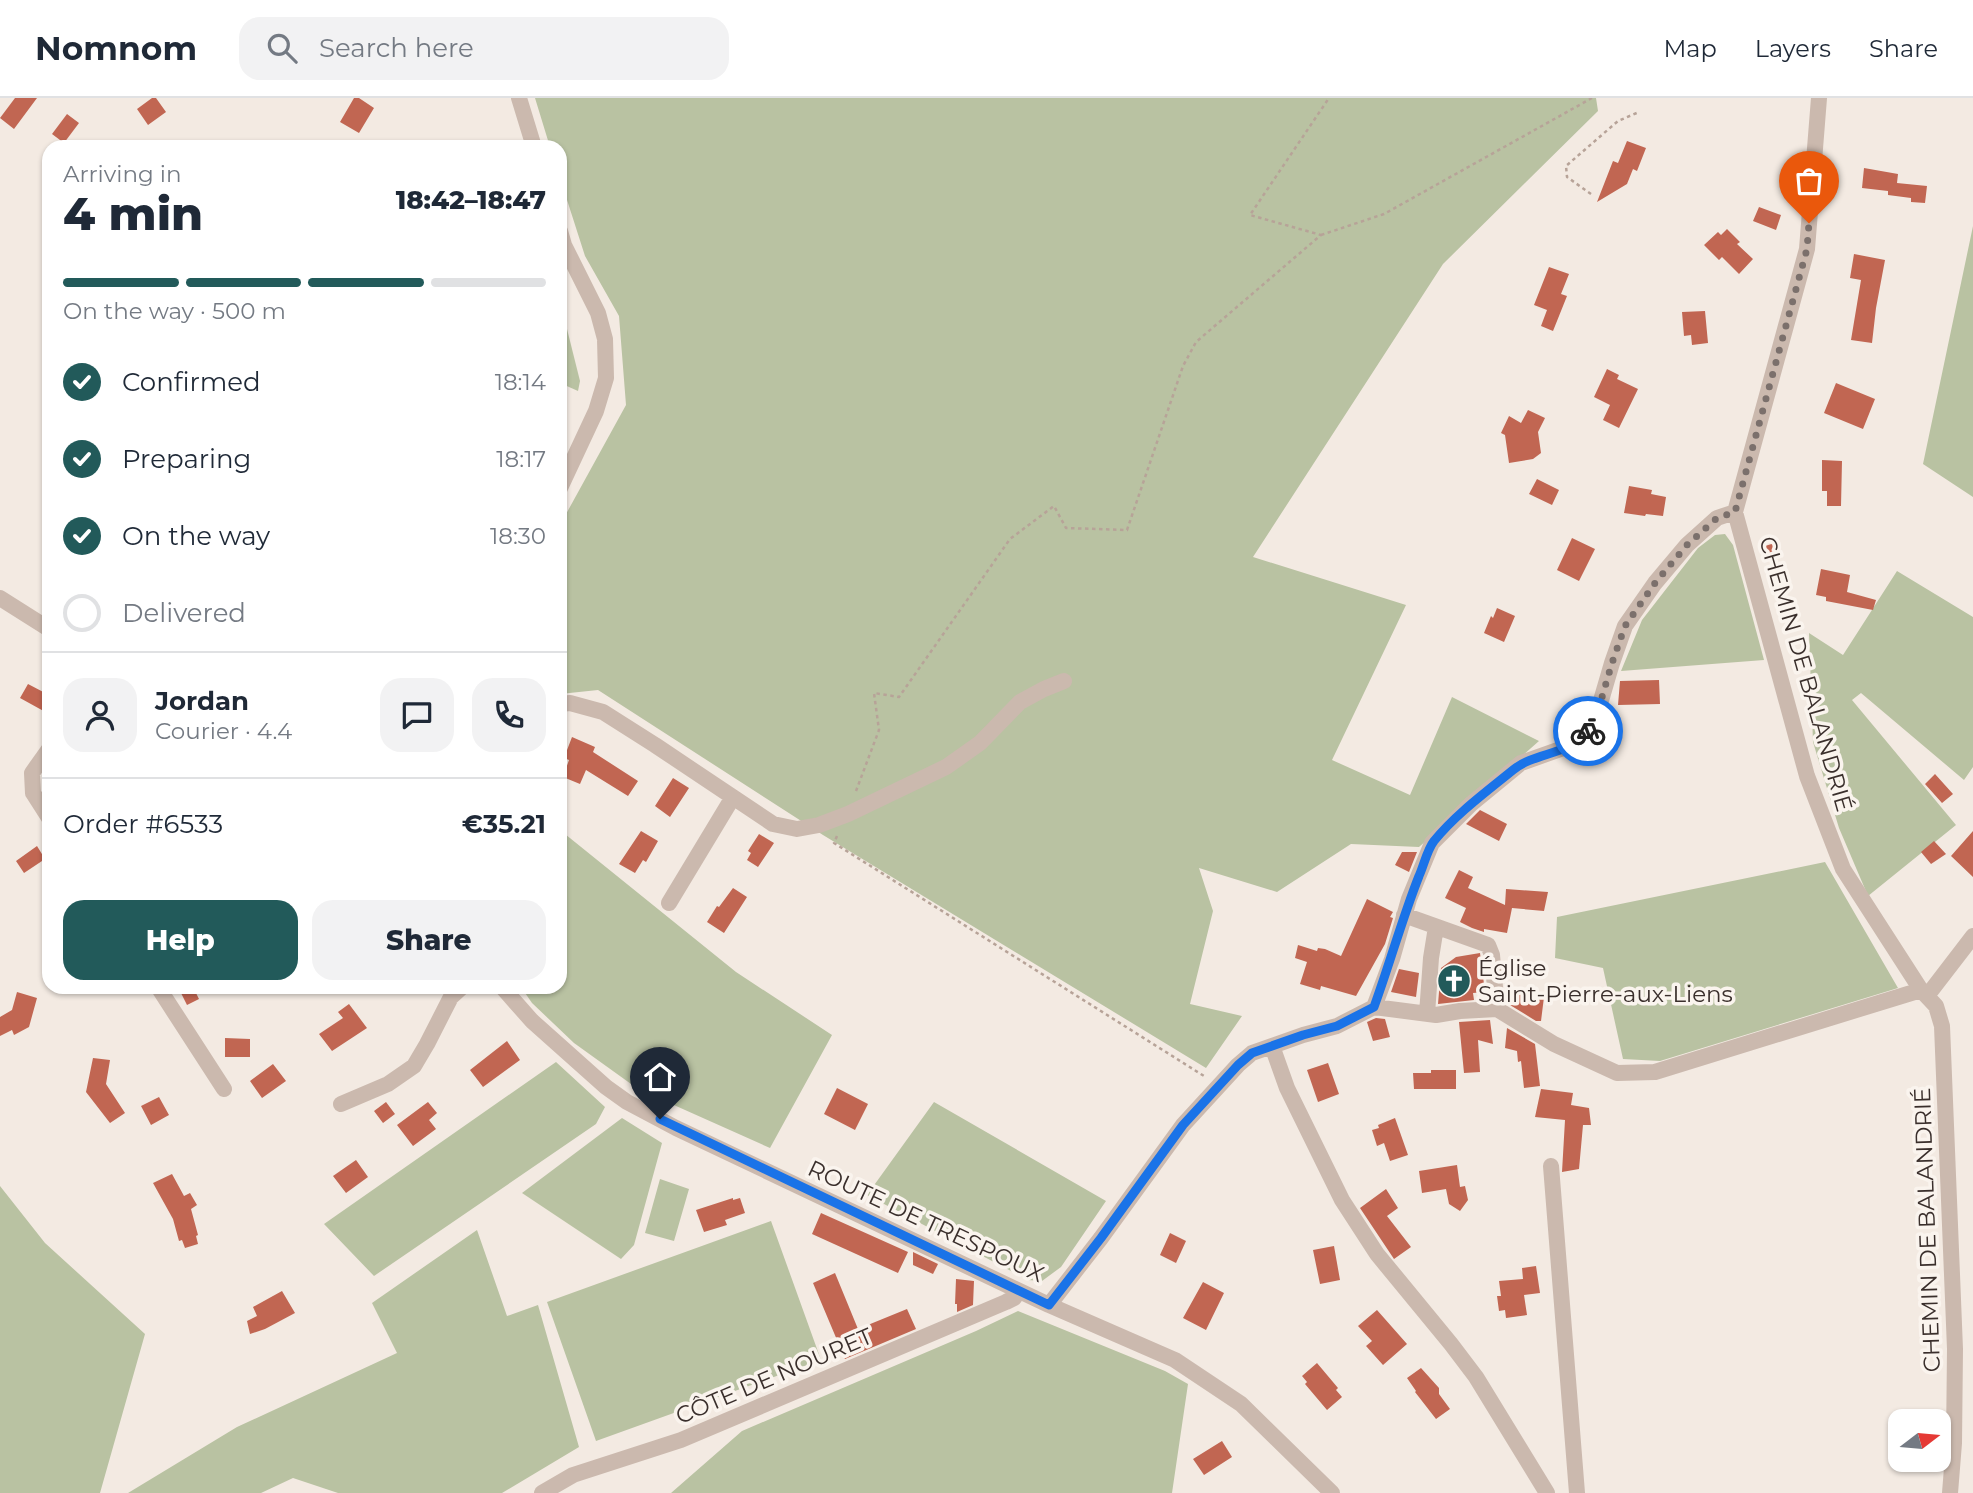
<!DOCTYPE html>
<html lang="en">
<head>
<meta charset="utf-8">
<style>
	:root { --surface:#fff; --page:#f2f2f3; --text:#1f2937; --muted:#747a83; --line:#e0e1e3; --accent:#225a5a }
	body { margin:0; font-family:Montserrat,sans-serif; background:var(--page); color:var(--text); height:100vh; display:flex; flex-direction:column; font-size:26px; white-space:nowrap }
	* { box-sizing:border-box; margin:0 }
	p { font-size:23px; color:var(--muted) }
	.icon { flex:none; width:38px; height:38px; fill:none; stroke:currentColor; stroke-width:2; stroke-linecap:round; stroke-linejoin:round }
	.map { position:relative; flex:1; overflow:hidden }
	.drawer { position:absolute; left:42px; top:42px; width:525px; height:854px; display:flex; flex-direction:column; background:var(--surface); border-radius:21px; box-shadow:0 2px 5px #0004 }
	.drawer>* { flex:none }
	.needle { width:46px; rotate:74deg }
	.controls { position:absolute; left:1888px; top:1311px; display:grid; gap:14px }
	.controls a { display:grid; place-items:center; width:63px; height:63px; border-radius:14px; background:var(--surface); box-shadow:0 2px 5px #0004; font-size:35px }
	.pin { position:absolute; display:grid; place-items:center; width:60px; height:60px; color:#fff; margin:-72px -30px; border-radius:50% 50% 50% 0; rotate:-45deg; box-shadow:0 0 7px #0007 }
	.pin .icon { rotate:45deg }
	.courier { position:absolute; display:grid; place-items:center; width:70px; height:70px; margin:-35px; border:5px solid #1a73e8; border-radius:50%; background:#fff; color:#222; box-shadow:0 2px 9px #0007 }
	.summary em { font-style:normal; font-weight:800 }
	.summary div { display:flex; flex-direction:column-reverse }
	.summary { display:flex; align-items:center; justify-content:space-between; height:119px; padding:0 21px }
	h1 { font-size:46px; font-weight:800; line-height:52px }
	.bar { display:grid; grid-template-columns:repeat(4,1fr); gap:10px 7px; align-content:center; height:84px; padding:0 21px }
	.bar i { height:9px; border-radius:5px; background:var(--line) }
	.bar .selected { background:var(--accent) }
	.bar p { grid-column:span 4 }
	.line { display:flex; align-items:center; gap:18px; padding:0 21px; border-top:2px solid var(--line) }
	.line div { flex:1 }
	.round { display:grid; place-items:center; flex:none; width:74px; height:74px; border-radius:21px; background:var(--page) }
	ol { padding:0 21px; list-style:none }
	li { display:flex; align-items:center; gap:21px; height:77px }
	li p { margin-inline-start:auto }
	li .icon { padding:7px; border-radius:50%; background:var(--accent); color:#fff; stroke-width:4 }
	li:last-child { color:var(--muted) }
	li i { width:38px; height:38px; border:4px solid var(--line); border-radius:50% }
	.cta { display:flex; gap:14px; margin-top:auto; padding:14px 21px }
	.cta a { flex:1; height:80px; border-radius:21px; background:var(--accent); color:#fff; font-size:28px; font-weight:800; line-height:80px; text-align:center }
	.cta a+a { background:var(--page); color:var(--text) }
	header { display:flex; align-items:center; gap:42px; box-sizing:border-box; height:98px; padding:0 35px; background:var(--surface); border-bottom:2px solid var(--line) }
	header strong { font-size:33px }
	nav { display:flex; gap:38px; margin-inline-start:auto; font-size:24px }
	.search { width:490px; height:63px; background:var(--page); display:flex; align-items:center; gap:18px; box-sizing:border-box; padding:0 24px; border-radius:21px; color:var(--muted); font-size:26px }
	.map>svg:first-child { display:block }
	.green { fill:#b9c2a2 }
	.building { fill:#c16652 }
	.lines { fill:none; stroke-linecap:round; stroke-linejoin:round }
	.path { stroke:#b7a398; stroke-width:2.5; stroke-dasharray:3.5 3.5; stroke-linecap:butt }
	.minor { stroke:#cbb9ae; stroke-width:16 }
	.done { stroke:#7b706c; stroke-width:7; stroke-dasharray:0 12.6 }
	.route { stroke:#1a73e8; stroke-width:9 }
	.labels { text-anchor:middle; dominant-baseline:central; stroke-width:7; stroke-linejoin:round; paint-order:stroke }
	.street-label { font-size:23px; fill:#3a2f2c; stroke:#faf4ee }
	.poi-label { font-size:23px; fill:#3a2f2c; stroke:#faf4ee; text-anchor:start }
</style>
</head>
<body>
<header>
<strong>Nomnom</strong>
<div class="search"><svg class="icon" aria-label="search" viewBox="0 0 24 24"><circle cx="10" cy="10" r="6"/><path d="M15 15l6 6"/></svg>Search here</div>
<nav><a>Map</a><a>Layers</a><a>Share</a></nav>
</header>
<div class="map">
<svg width="1973" height="1395" viewBox="0 0 1973 1395">
	<rect width="100%" height="100%" fill="#f3eae2"/>
	<path class="green" d="M535 0H1596L1598 13 1443 166 1253 459 1406 507 1332 662 1410 697 1452 599 1539 643 1419 749 1351 746 1277 794 1199 770 1213 813 1190 906 1242 918 1206 970 823 737 598 592 560 596V427L626 307 619 218 585 158 560 80V49H550Z
		M1973 128V399L1923 366Z
		M560 203 580 283 578 293 560 285Z
		M1725 436 1733 447 1764 562 1621 573 1642 522 1698 450 1715 437Z
		M1897 473 1973 519V669L1964 682 1861 595 1852 602 1956 727 1868 798 1839 730 1813 644 1809 535 1843 557Z
		M560 732 736 874 832 937 770 1050 638 991 574 945 532 905 521 889H560Z
		M1825 764 1898 890 1660 963 1623 961 1603 870 1555 860 1557 819Z
		M556 964 605 1009 596 1026 374 1178 324 1126Z
		M934 1004 1106 1103 1061 1169 1042 1183 1028 1182 867 1097Z
		M622 1020 662 1045 634 1147 621 1161 522 1095Z
		M660 1081 689 1091 674 1143 645 1135Z
		M0 1088 45 1145 145 1236 100 1395H0Z
		M771 1123 821 1262 596 1343 547 1204Z
		M477 1132 507 1218 538 1207 579 1349 502 1395H338L293 1380 261 1395H128L237 1329 397 1255 372 1205Z
		M1018 1213 1165 1273 1188 1286 1172 1395H671L742 1333 976 1233Z"/>
	<path class="building" d="M15 0H37L14 31 0 20Z
		M152 0H156L166 14 148 27 137 11Z
		M354 0H359L374 10 359 35 340 24Z
		M67 16 79 25 64 45 52 36Z
		M1627 43 1646 50 1637 73 1633 71 1627 86 1597 104 1613 63 1618 65Z
		M1864 70 1898 76 1897 85 1927 88 1925 105 1911 104V100L1888 97V93L1862 90Z
		M1759 109 1781 117 1776 132 1753 123Z
		M1727 131 1740 144 1737 146 1753 161 1739 176 1722 159 1719 162 1704 147 1718 134 1721 137Z
		M1854 156 1885 162 1876 210 1872 245 1851 242 1861 182 1850 180Z
		M1549 169 1569 176 1561 196 1567 198 1553 233 1541 228 1547 212 1534 207Z
		M1705 213 1708 245 1692 247 1691 237 1684 238 1682 214Z
		M1607 271 1619 277 1617 281 1638 291 1619 330 1603 322 1610 307 1594 299Z
		M1836 285 1875 301 1863 331 1824 315Z
		M1528 312 1545 320 1538 334 1541 355 1533 361 1509 365 1505 337 1501 335 1509 318 1521 325Z
		M1822 362 1842 363 1841 408H1827V393H1822Z
		M1537 381 1559 392 1552 407 1529 396Z
		M1629 388 1652 392 1651 396 1666 399 1663 418 1646 416 1645 418 1624 415Z
		M1572 440 1595 451 1579 483 1557 472Z
		M1778 444 1782 459 1769 463 1765 448Z
		M1821 471 1850 477 1847 494 1876 502 1873 512 1826 503V499L1816 497Z
		M1497 510 1515 518 1504 544 1484 535 1491 518 1493 520Z
		M1659 582 1660 606 1618 607 1620 583Z
		M28 586 49 597V616L20 600Z
		M572 639 595 649 593 654 638 683 628 698 586 672 580 686 563 679 569 662 564 660Z
		M1935 676 1953 696 1942 705 1925 686Z
		M673 680 689 690 670 719 655 708Z
		M1480 712 1507 726 1499 743 1466 726Z
		M641 733 658 743 646 764 643 762 635 775 619 766Z
		M1973 733V779L1951 758Z
		M759 736 774 745 758 769 747 762 751 755 748 753Z
		M1934 743 1946 756 1931 766 1921 754Z
		M37 748 45 761 24 775 16 763Z
		M1402 754H1417L1409 774 1395 767Z
		M1459 772 1473 779 1468 790 1505 807 1506 791 1548 794 1544 813 1512 810 1507 835 1484 831V834L1472 830 1460 824 1466 810 1445 800Z
		M733 790 747 799 724 835 707 824 717 808 719 809Z
		M1367 801 1393 814 1390 819 1393 820 1385 846 1356 898 1321 888 1320 892 1300 886 1307 864 1295 860 1298 847 1317 853 1318 850 1325 851 1341 858Z
		M1480 855 1485 894 1473 895 1474 902 1438 906 1441 870 1456 859Z
		M1399 871 1419 875 1416 899 1391 894Z
		M178 889H193L199 901 187 907Z
		M17 894 37 900 29 929 14 937 12 932 0 938V919L12 912Z
		M1511 894 1544 899 1541 923H1536L1510 907Z
		M349 906 367 930 332 953 319 936 343 920 338 914Z
		M1376 920 1385 921 1390 939 1373 943 1367 924Z
		M1490 922 1493 946 1478 942 1480 974 1464 975 1459 924Z
		M1507 930 1535 946 1540 988 1524 990 1521 963 1518 964 1517 953 1505 950Z
		M225 940 250 941V959H225Z
		M507 943 520 962 483 989 470 972Z
		M93 960 110 962 106 986 125 1015 110 1025 86 994Z
		M1328 965 1339 996 1318 1004 1307 972Z
		M273 966 286 983 262 1000 250 983Z
		M1431 972H1456V991H1414L1413 975H1431Z
		M837 990 868 1006 855 1032 824 1016Z
		M1541 991 1573 995 1571 1007 1589 1010 1591 1027H1583L1579 1071 1562 1074 1565 1022 1535 1019Z
		M159 999 169 1017 151 1027 141 1008Z
		M386 1004 395 1016 383 1025 374 1013Z
		M428 1004 437 1015 429 1022 436 1031 413 1048 397 1027Z
		M1395 1020 1408 1057 1390 1063 1384 1045 1377 1048 1372 1032 1379 1030 1378 1027Z
		M356 1062 368 1079 346 1095 333 1078Z
		M1457 1067 1460 1089 1465 1088 1468 1102 1460 1113 1449 1106 1446 1091 1422 1095 1419 1073Z
		M172 1076 184 1098 190 1095 197 1107 191 1111 198 1137 196 1138 198 1146 185 1150 182 1142 179 1143 173 1121 153 1085Z
		M1386 1091 1398 1110 1387 1118 1411 1149 1394 1161 1360 1110Z
		M733 1100V1102L740 1100 745 1115 725 1122 727 1127 704 1134 696 1112Z
		M821 1115 908 1154 898 1175 812 1136Z
		M1170 1135 1186 1143 1176 1165 1160 1157Z
		M1334 1148 1340 1182 1320 1186 1313 1152Z
		M913 1154 938 1166 933 1176 913 1167Z
		M1536 1168 1540 1195 1524 1197 1527 1217 1506 1220 1505 1212 1499 1213 1497 1198H1501L1499 1183 1523 1181 1522 1170Z
		M835 1175 858 1231 907 1211 916 1231 845 1261 813 1185Z
		M956 1181 974 1183 973 1207 957 1214V1206H955Z
		M1203 1184 1224 1195 1206 1232 1183 1220Z
		M282 1193 295 1215 265 1231 250 1236 247 1223 257 1218 253 1209Z
		M1377 1212 1407 1246 1383 1267 1366 1248 1372 1243 1358 1228Z
		M1317 1265 1338 1290 1336 1292 1342 1299 1327 1312 1305 1286 1307 1284 1302 1278Z
		M1421 1270 1439 1290V1296L1450 1311 1436 1321 1415 1294 1416 1293 1407 1280Z
		M1222 1343 1232 1359 1204 1377 1193 1361Z"/>
	<g class="lines">
		<path class="path" d="M1591 96 1567 79 1566 68 1618 23 1639 14
			M1321 137 1384 116 1592 0
			M856 693 879 632 874 595 899 599 1010 441 1054 408 1066 430 1127 432 1183 268 1196 244 1321 137 1250 117 1329 0
			M837 738 834 745 1204 978"/>
		<path class="minor" d="M519 0 534 49
			M1819 0 1807 151 1735 414 1807 678 1843 771 1921 892 1936 908 1942 928 1955 1251 1954 1345 1950 1395
			M560 133 564 147 598 215 605 241 606 280 596 313 560 390
			M0 500 49 531
			M560 606 570 605 603 614 655 647 773 726 797 731 819 727 848 716 946 669 980 645 1020 604 1044 591 1064 583
			M49 651 32 675 33 695 49 720
			M669 805 733 699
			M158 889 224 991
			M502 889 532 923 606 989 627 1004 676 1030 1049 1207 1175 1262 1241 1306 1332 1395
			M1927 898 1973 838
			M1374 909 1436 917 1460 913 1497 911 1492 857 1488 847 1404 817
			M1497 911 1554 946 1617 975 1655 974 1921 892
			M1427 916 1431 860 1436 829
			M1272 948 1287 990 1342 1102 1377 1156 1451 1246 1476 1279 1547 1395
			M341 1006 388 986 414 968 427 946 451 899 462 889
			M1551 1068 1577 1395
			M1049 1207 1101 1140 1183 1027 1238 967 1252 955 1303 937 1337 928 1374 909 1392 861 1409 801 1432 745 1471 706 1521 665 1569 648 1584 638 1595 623 1612 565 1625 528 1655 485 1687 447 1717 420 1735 414
			M542 1395 573 1377 681 1342 1006 1204 1014 1200 1019 1193"/>
	</g>
	<g class="lines">
		<path class="done" d="M1588 633 1595 623 1612 565 1625 528 1655 485 1687 447 1717 420 1735 414 1807 151 1809 125"/>
		<path class="route" d="M660 1021 1049 1207 1101 1140 1183 1027 1238 967 1252 955 1303 937 1337 928 1374 909C1390 865 1402 821 1419 778 1424 767 1427 752 1434 743 1456 716 1486 694 1513 672 1535 654 1570 657 1588 633"/>
	</g>
	<defs>
		<g id="church-disc" transform="scale(1.75)"><circle r="9.5" fill="#225a5a" stroke="#faf4ee"/><path d="M-1.2-6h2.4v3.5h3.3v2.4h-3.3V6h-2.4V-.1h-3.3v-2.4h3.3Z" fill="#fff"/></g>
	</defs>
	<g fill-rule="evenodd">
		<use href="#church-disc" x="1454" y="883"/>
	</g>
	<g class="labels">
		<g class="street-label">
			<text transform="translate(1806 576) rotate(74)">CHEMIN DE BALANDRIÉ</text>
			<text transform="translate(926 1123) rotate(25)">ROUTE DE TRESPOUX</text>
			<text transform="translate(1927 1132) rotate(-92)">CHEMIN DE BALANDRIÉ</text>
			<text transform="translate(774 1278) rotate(-23)">CÔTE DE NOURET</text>
		</g>
		<g class="poi-label">
			<text x="1478" y="870">Église<tspan x="1478" dy="26">Saint-Pierre-aux-Liens</tspan></text>
		</g>
	</g>
</svg>
<div class="controls">
<a><svg class="needle" viewBox="-14 -14 28 28"><path d="M0-13l5 13h-10z" fill="#e53935"/><path d="M0 13l5-13h-10z" fill="#747a83"/></svg></a>
</div>
<div class="pin" style="left:1809px;top:125px;background:#ea580c"><svg class="icon" aria-label="bag" viewBox="0 0 24 24"><path d="M5 8h14l-1 12H6zM9 8a3 3 0 0 1 6 0"/></svg></div>
<div class="pin" style="left:660px;top:1021px;background:#1f2937"><svg class="icon" aria-label="home" viewBox="0 0 24 24"><path d="M3 11l9-7 9 7M6 9v11h12V9"/></svg></div>
<div class="courier" style="left:1588px;top:633px"><svg class="icon" aria-label="bike" viewBox="0 0 24 24"><circle cx="6" cy="16" r="4"/><circle cx="18" cy="16" r="4"/><path d="M6 16l4-8h5l3 8M10 8l3 8H6M13 5h3"/></svg></div>
<section class="drawer">
<div class="summary"><div><h1>4 min</h1><p>Arriving in</p></div><em>18:42–18:47</em></div>
<div class="bar"><i class="selected"></i><i class="selected"></i><i class="selected"></i><i></i><p>On the way · 500 m</p></div>
<ol>
<li><svg class="icon" aria-label="check" viewBox="0 0 24 24"><path d="M5 12l5 5 9-10"/></svg>Confirmed<p>18:14</p></li>
<li><svg class="icon" aria-label="check" viewBox="0 0 24 24"><path d="M5 12l5 5 9-10"/></svg>Preparing<p>18:17</p></li>
<li><svg class="icon" aria-label="check" viewBox="0 0 24 24"><path d="M5 12l5 5 9-10"/></svg>On the way<p>18:30</p></li>
<li><i></i>Delivered</li>
</ol>
<div class="line" style="height:126px"><a class="round"><svg class="icon" aria-label="person" viewBox="0 0 24 24"><circle cx="12" cy="8" r="4"/><path d="M4 21q1-7 8-7t8 7"/></svg></a><div><b>Jordan</b><p>Courier · 4.4</p></div><a class="round"><svg class="icon" aria-label="chat" viewBox="0 0 24 24"><path d="M4 5h16v11H9l-5 4z"/></svg></a><a class="round"><svg class="icon" aria-label="phone" viewBox="0 0 24 24"><path d="M5 4h4l2 5-3 2q2 4 5 5l2-3 5 2v4C11 20 4 13 5 4z"/></svg></a></div>
<div class="line" style="height:91px"><div>Order #6533</div><b>€35.21</b></div>
<div class="cta"><a>Help</a><a>Share</a></div>
</section>
</div>
</body>
</html>
